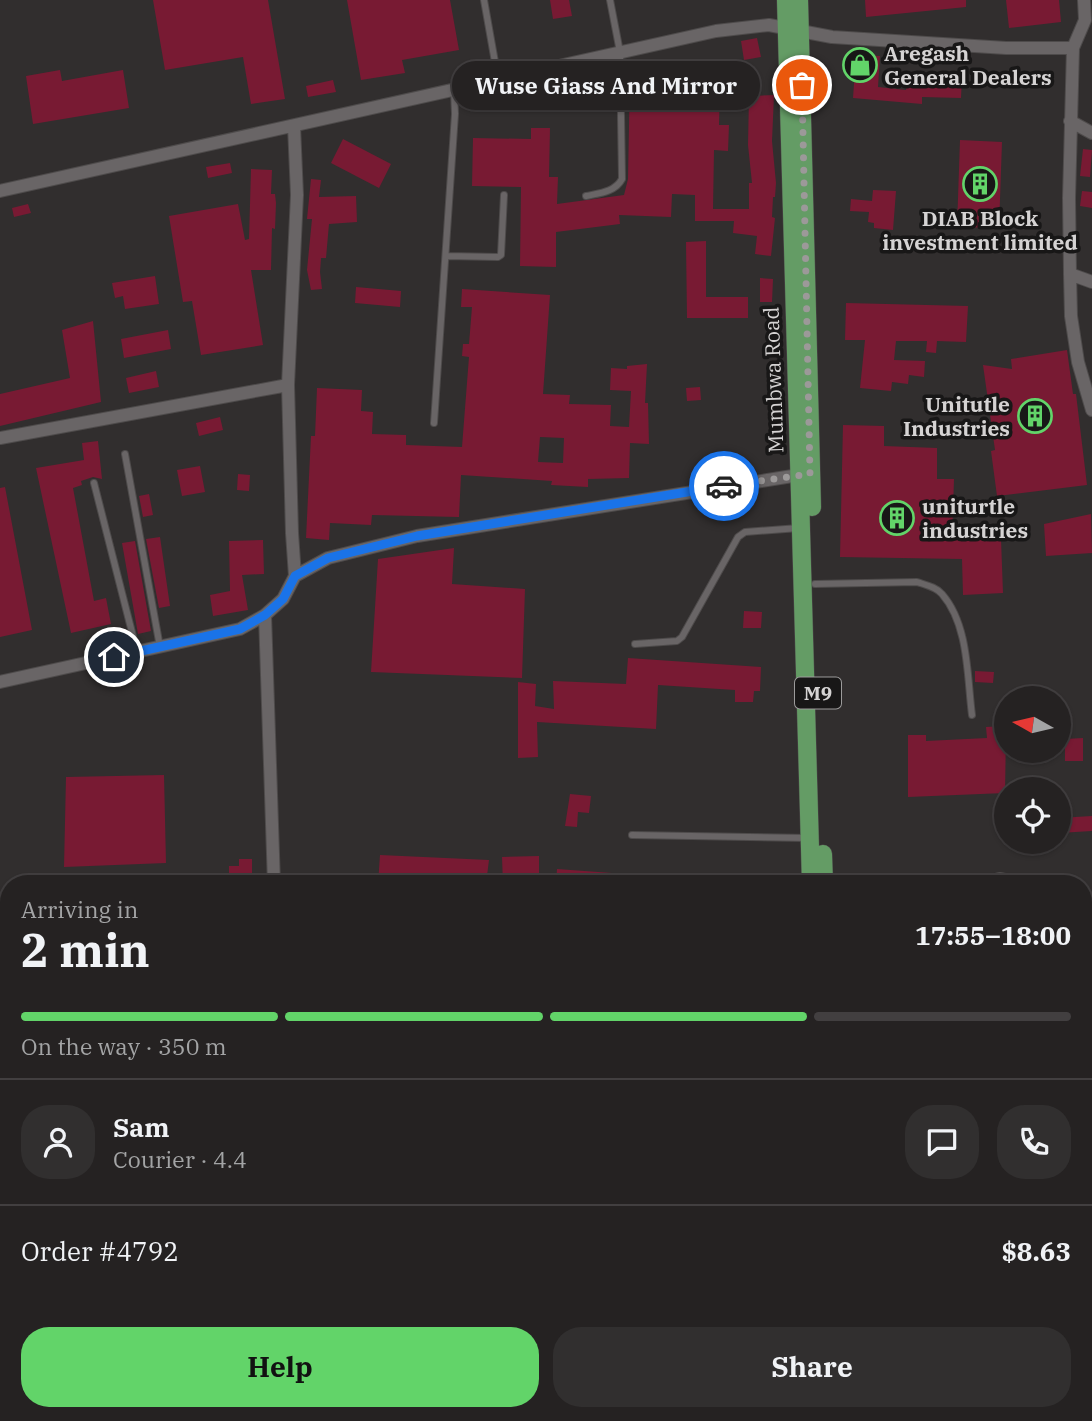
<!DOCTYPE html>
<html lang="en">
<head>
<meta charset="utf-8">
<style>
	:root { --surface:#252222; --page:#312f2f; --text:#f1f3f6; --muted:#a3a4a5; --line:#423f40; --accent:#62d469 }
	body { margin:0; font-family:"IBM Plex Serif",serif; background:var(--page); color:var(--text); height:100vh; display:flex; flex-direction:column; font-size:26px; white-space:nowrap }
	* { box-sizing:border-box; margin:0 }
	p { font-size:23px; color:var(--muted) }
	.icon { flex:none; width:38px; height:38px; fill:none; stroke:currentColor; stroke-width:2; stroke-linecap:round; stroke-linejoin:round }
	.map { position:relative; flex:1; overflow:hidden }
	.panel { position:absolute; left:0px; top:875px; width:1092px; height:546px; display:flex; flex-direction:column; background:var(--surface); border-radius:28px 28px 0 0; box-shadow:0 2px 5px #0004,0 0 0 2px var(--line) }
	.panel>* { flex:none }
	.needle { width:46px; rotate:278deg }
	.tools { position:absolute; left:994px; top:686px; display:grid; gap:14px }
	.tools a { display:grid; place-items:center; width:77px; height:77px; border-radius:50%; background:var(--surface); box-shadow:0 2px 5px #0004,0 0 0 2px var(--line); font-size:35px }
	.pin { position:absolute; display:grid; place-items:center; width:60px; height:60px; color:#fff; margin:-30px; border:4px solid #fff; border-radius:50%; box-shadow:0 2px 7px #0007 }
	.courier { position:absolute; display:grid; place-items:center; width:70px; height:70px; margin:-35px; border:5px solid #1a73e8; border-radius:50%; background:#fff; color:#222; box-shadow:0 2px 9px #0007 }
	.bubble { position:absolute; height:49px; border-radius:24px; background:var(--surface); box-shadow:0 2px 5px #0004,0 0 0 2px var(--line); font-size:23px; font-weight:700; line-height:49px; text-align:center }
	.headline em { font-style:normal; font-weight:700 }
	.headline div { display:flex; flex-direction:column-reverse }
	.headline { display:flex; align-items:center; justify-content:space-between; height:119px; padding:0 21px }
	h1 { font-size:46px; font-weight:700; line-height:52px }
	.bar { display:grid; grid-template-columns:repeat(4,1fr); gap:10px 7px; align-content:center; height:84px; padding:0 21px }
	.bar i { height:9px; border-radius:5px; background:var(--line) }
	.bar .active { background:var(--accent) }
	.bar p { grid-column:span 4 }
	.line { display:flex; align-items:center; gap:18px; padding:0 21px; border-top:2px solid var(--line) }
	.line div { flex:1 }
	.round { display:grid; place-items:center; flex:none; width:74px; height:74px; border-radius:28px; background:var(--page) }
	.primary-button { display:flex; gap:14px; margin-top:auto; padding:14px 21px }
	.primary-button a { flex:1; height:80px; border-radius:28px; background:var(--accent); color:#111; font-size:28px; font-weight:700; line-height:80px; text-align:center }
	.primary-button a+a { background:var(--page); color:var(--text) }
	.map>svg:first-child { display:block }
	.building { fill:#781a33; fill-rule:evenodd }
	.lines { fill:none; stroke-linecap:round; stroke-linejoin:round }
	.lane-casing { stroke:#4e4b4b; stroke-width:8 }
	.street-casing { stroke:#4e4b4b; stroke-width:14 }
	.primary-casing { stroke:#4e4b4b; stroke-width:19 }
	.lane { stroke:#696566; stroke-width:6 }
	.street { stroke:#696566; stroke-width:12 }
	.primary { stroke:#649c65; stroke-width:18 }
	.done { stroke:#9c9999; stroke-width:7; stroke-dasharray:0 12.6 }
	.route { stroke:#1a73e8; stroke-width:9 }
	.labels { text-anchor:middle; dominant-baseline:central; stroke-width:7; stroke-linejoin:round; paint-order:stroke }
	.shield { fill:#181717; stroke:#9c9b9b; stroke-width:2 }
	.shield-label { font-size:19px; font-weight:bold; fill:#d5d3d3 }
	.poi-label { font-size:21px; font-weight:bold; fill:#d5d3d3; stroke:#181717; text-anchor:start }
	.street-label { font-size:21px; fill:#d5d3d3; stroke:#181717 }
</style>
</head>
<body>
<div class="map">
<svg width="1092" height="1421" viewBox="0 0 1092 1421">
	<rect width="100%" height="100%" fill="#312e2e"/>
	<path class="building" d="M153 0H268L285 99 251 104 243 57 165 70Z
		M347 0H450L459 50 402 60 405 73 361 80Z
		M550 0H569L572 16 553 19Z
		M865 0H966V7L866 17Z
		M1006 0H1059L1061 22 1009 28Z
		M757 38 761 57 744 60 741 41Z
		M856 55 880 56 878 87 906 90 907 84 935 87 936 74 962 75 961 98 922 97V104L853 98Z
		M60 70 62 81 123 70 129 108 33 124 26 76Z
		M630 72 677 74 676 86 720 87 719 125H729L728 151 714 150 713 209H749V183H752L748 145 749 96 774 95 772 141 776 183 775 197H773L772 217 775 218 771 256 755 254 757 236 733 233 734 221H695V195L672 194 671 217 619 215 620 224 556 232V267L520 266 521 187 472 186 473 138 531 139V128H550L549 177H558L557 204 624 195 628 179Z
		M333 80 336 92 308 97 306 86Z
		M601 85 602 106 562 109 560 89Z
		M343 139 391 164 379 188 331 163Z
		M960 140 1002 142 999 228 957 227Z
		M1083 149 1092 150 1090 177 1080 176Z
		M230 163 232 173 208 178 206 167Z
		M251 169 272 170 271 194H275L276 203 275 229 272 228 271 270H251L263 345 201 355 192 301 183 302 169 216 238 204 245 240 249 239Z
		M311 179 321 180 319 197 356 196 357 222 329 224 326 258H321L320 272 322 289 311 290 307 270 312 219H307Z
		M873 190 896 191 893 230 874 228V223L868 222 869 212 850 211 851 199 872 201Z
		M1082 191 1092 192V208L1080 206Z
		M28 204 31 213 14 217 12 208Z
		M706 241V297H748V318H687L686 242Z
		M155 276 159 304 125 309 123 296 115 298 112 283Z
		M760 278 773 279 772 302H760Z
		M356 287 401 291 400 307 355 303Z
		M462 289 550 295 543 394 570 395 569 404 611 405 610 426 629 427 631 391 610 390 611 368 627 369V366L647 364 645 403H648L649 444 630 443 629 478 588 479V487L551 485 552 481 461 475 459 517 372 515 371 525 330 523 329 540 306 538 311 436H315L317 388 362 390 361 411 373 412 372 434 406 435V445L462 447 469 357 462 356 463 344H469L472 307H461ZM540 437 564 438 563 463 538 462Z
		M846 303 968 306 966 342 937 341 936 353 926 352 927 341H896L894 360 925 361 924 377 909 375 908 384 892 382 891 391 860 388 865 340H845Z
		M93 321 101 402 0 426V394L70 378 62 330Z
		M168 330 171 349 124 358 121 339Z
		M1067 350 1073 394H1076L1087 485 997 496 991 451 995 450 983 365 1012 369 1011 359Z
		M156 371 159 387 129 393 126 378Z
		M700 387 701 400 687 401 686 388Z
		M220 417 223 430 199 436 196 423Z
		M843 425 884 426V446L937 448V479H954L952 540 1001 539 1003 593 963 595 962 559 840 557Z
		M98 441 102 479 93 477 81 481 82 485 73 488 94 601 106 598 111 624 71 633 36 468 84 460 82 443Z
		M200 466 205 492 182 496 177 470Z
		M238 474 250 475 249 491 237 490Z
		M5 487 32 630 0 637V488Z
		M149 494 153 515 143 517 139 496Z
		M1091 514 1092 553 1046 556 1044 524Z
		M160 537 170 606 159 608 146 539Z
		M263 540 264 574 242 575 248 610 213 616 210 595 230 591 229 541Z
		M135 541 151 631 138 634 122 543Z
		M454 548 452 584 525 589 522 678 371 672 378 559Z
		M744 611 762 612 761 628H743Z
		M628 658 761 667 760 691H754L753 702H735V690L658 685 656 729 537 722 538 757 518 758V682L536 684 535 706 554 709 553 681 626 684Z
		M975 671 994 672 993 683 975 682Z
		M1004 726V733H1006L1005 793 908 797V735H926V741L987 738 986 727Z
		M1083 738V761H1065V739Z
		M164 775 166 863 64 867 66 777Z
		M570 794 591 796 589 813 578 812 577 827 565 826Z
		M1092 816V831L1059 833V818Z
		M380 855 489 860 486 884H378Z
		M539 856V884H503L502 857Z
		M239 859H252V884H229V866H239Z
		M557 869 653 876V884H556Z"/>
	<g class="lines">
		<g class="lane-casing">
			<path id="lane" d="M484 0 498 79
				M586 196C600 193 615 192 622 179L620 52 610 0
				M446 256 498 257 501 255 504 195
				M434 423 455 114 454 90
				M125 454 160 647
				M94 483 137 652
				M815 584 917 582C926 585 936 587 942 594 969 625 967 677 972 715
				M635 644 677 641 682 637 738 537 745 532 799 528
				M632 835 808 838
				M987 879 1000 876 1043 884
				M560 1412 561 1421
				M863 1412 870 1421
				M629 1414 785 1416
				M834 1421 835 1412"/>
		</g>
		<g class="street-casing">
			<path id="street" d="M1084 0 1085 20 1073 48 1069 198 1070 274 1071 316 1078 362 1092 410
				M1070 121 1092 133
				M294 126 297 195 288 385 292 533 295 576
				M0 191 716 31 769 25 832 37 1006 48H1073
				M1070 274 1092 282
				M0 438 288 385
				M265 615 274 884
				M0 682 240 629 265 615 283 599 295 576 328 558 417 536 805 474
				M0 1253 9 1255
				M1083 1390 1086 1381
				M311 1412 312 1421
				M918 1421 919 1412
				M988 1421 991 1412
				M1075 1421 1077 1412"/>
		</g>
		<g class="primary-casing">
			<path id="primary" d="M786 0 811 884
				M799 0 812 507
				M823 854 824 884
				M787 1421V1412"/>
		</g>
		<use href="#lane" class="lane"/>
		<use href="#street" class="street"/>
		<use href="#primary" class="primary"/>
	</g>
	<g class="lines">
		<path class="done" d="M724 486 810 474 802 85"/>
		<path class="route" d="M114 657 240 629 265 615 283 599 295 576 328 558 417 536 724 486"/>
	</g>
	<defs>
		<g id="shop-ring" transform="scale(1.75)"><circle r="9.5" fill="#181717" stroke="#62d469" stroke-width="1.5"/><path d="M-5-2.5h2.3a2.7 3.5 0 0 1 5.4 0H5L5.5 6h-11ZM-1.5-2.5h3a1.5 2.3 0 0 0-3 0Z" fill="#62d469"/></g>
		<g id="building-ring" transform="scale(1.75)"><circle r="9.5" fill="#181717" stroke="#62d469" stroke-width="1.5"/><path d="M-4-6H4V6H1V3H-1V6H-4ZM-2.5-4.3h1.7v1.8h-1.7ZM.8-4.3h1.7v1.8H.8ZM-2.5-1h1.7V.8h-1.7ZM.8-1h1.7V.8H.8Z" fill="#62d469"/></g>
	</defs>
	<g fill-rule="evenodd">
		<use href="#shop-ring" x="860" y="65"/>
		<use href="#building-ring" x="980" y="184"/>
		<use href="#building-ring" x="1035" y="416"/>
		<use href="#building-ring" x="897" y="518"/>
	</g>
	<g class="labels">
		<rect class="shield" x="795" y="677.5" width="46" height="31" rx="5"/>
		<g class="shield-label">
			<text x="818" y="693">M9</text>
		</g>
		<g class="poi-label">
			<text x="884" y="53">Aregash<tspan x="884" dy="24">General Dealers</tspan></text>
			<text x="980" y="218" text-anchor="middle">DIAB Block<tspan x="980" dy="24">investment limited</tspan></text>
			<text x="1010" y="404" text-anchor="end">Unitutle<tspan x="1010" dy="24">Industries</tspan></text>
			<text x="922" y="506">uniturtle<tspan x="922" dy="24">industries</tspan></text>
		</g>
		<g class="street-label">
			<text transform="translate(773 380) rotate(-92)">Mumbwa Road</text>
		</g>
	</g>
</svg>
<div class="tools">
<a><svg class="needle" viewBox="-14 -14 28 28"><path d="M0-13l5 13h-10z" fill="#e53935"/><path d="M0 13l5-13h-10z" fill="#a3a4a5"/></svg></a>
<a><svg class="icon" aria-label="locate" viewBox="0 0 24 24"><circle cx="12" cy="12" r="6"/><path d="M12 2v4M12 18v4M2 12h4M18 12h4"/></svg></a>
</div>
<div class="pin" style="left:802px;top:85px;background:#ea580c"><svg class="icon" aria-label="bag" viewBox="0 0 24 24"><path d="M5 8h14l-1 12H6zM9 8a3 3 0 0 1 6 0"/></svg></div>
<div class="pin" style="left:114px;top:657px;background:#1f2937"><svg class="icon" aria-label="home" viewBox="0 0 24 24"><path d="M3 11l9-7 9 7M6 9v11h12V9"/></svg></div>
<div class="courier" style="left:724px;top:486px"><svg class="icon" aria-label="car" viewBox="0 0 24 24"><path d="M5 17H2v-5l4-1 3-4h7l3 4 3 1v5h-3M9 17h6M6 11h13"/><circle cx="7" cy="17" r="2"/><circle cx="17" cy="17" r="2"/></svg></div>
<div class="bubble" style="left:452px;top:61px;width:308px">Wuse Giass And Mirror</div>
<section class="panel">
<div class="headline"><div><h1>2 min</h1><p>Arriving in</p></div><em>17:55–18:00</em></div>
<div class="bar"><i class="active"></i><i class="active"></i><i class="active"></i><i></i><p>On the way · 350 m</p></div>
<div class="line" style="height:126px"><a class="round"><svg class="icon" aria-label="person" viewBox="0 0 24 24"><circle cx="12" cy="8" r="4"/><path d="M4 21q1-7 8-7t8 7"/></svg></a><div><b>Sam</b><p>Courier · 4.4</p></div><a class="round"><svg class="icon" aria-label="chat" viewBox="0 0 24 24"><path d="M4 5h16v11H9l-5 4z"/></svg></a><a class="round"><svg class="icon" aria-label="phone" viewBox="0 0 24 24"><path d="M5 4h4l2 5-3 2q2 4 5 5l2-3 5 2v4C11 20 4 13 5 4z"/></svg></a></div>
<div class="line" style="height:91px"><div>Order #4792</div><b>$8.63</b></div>
<div class="primary-button"><a>Help</a><a>Share</a></div>
</section>
</div>
</body>
</html>
